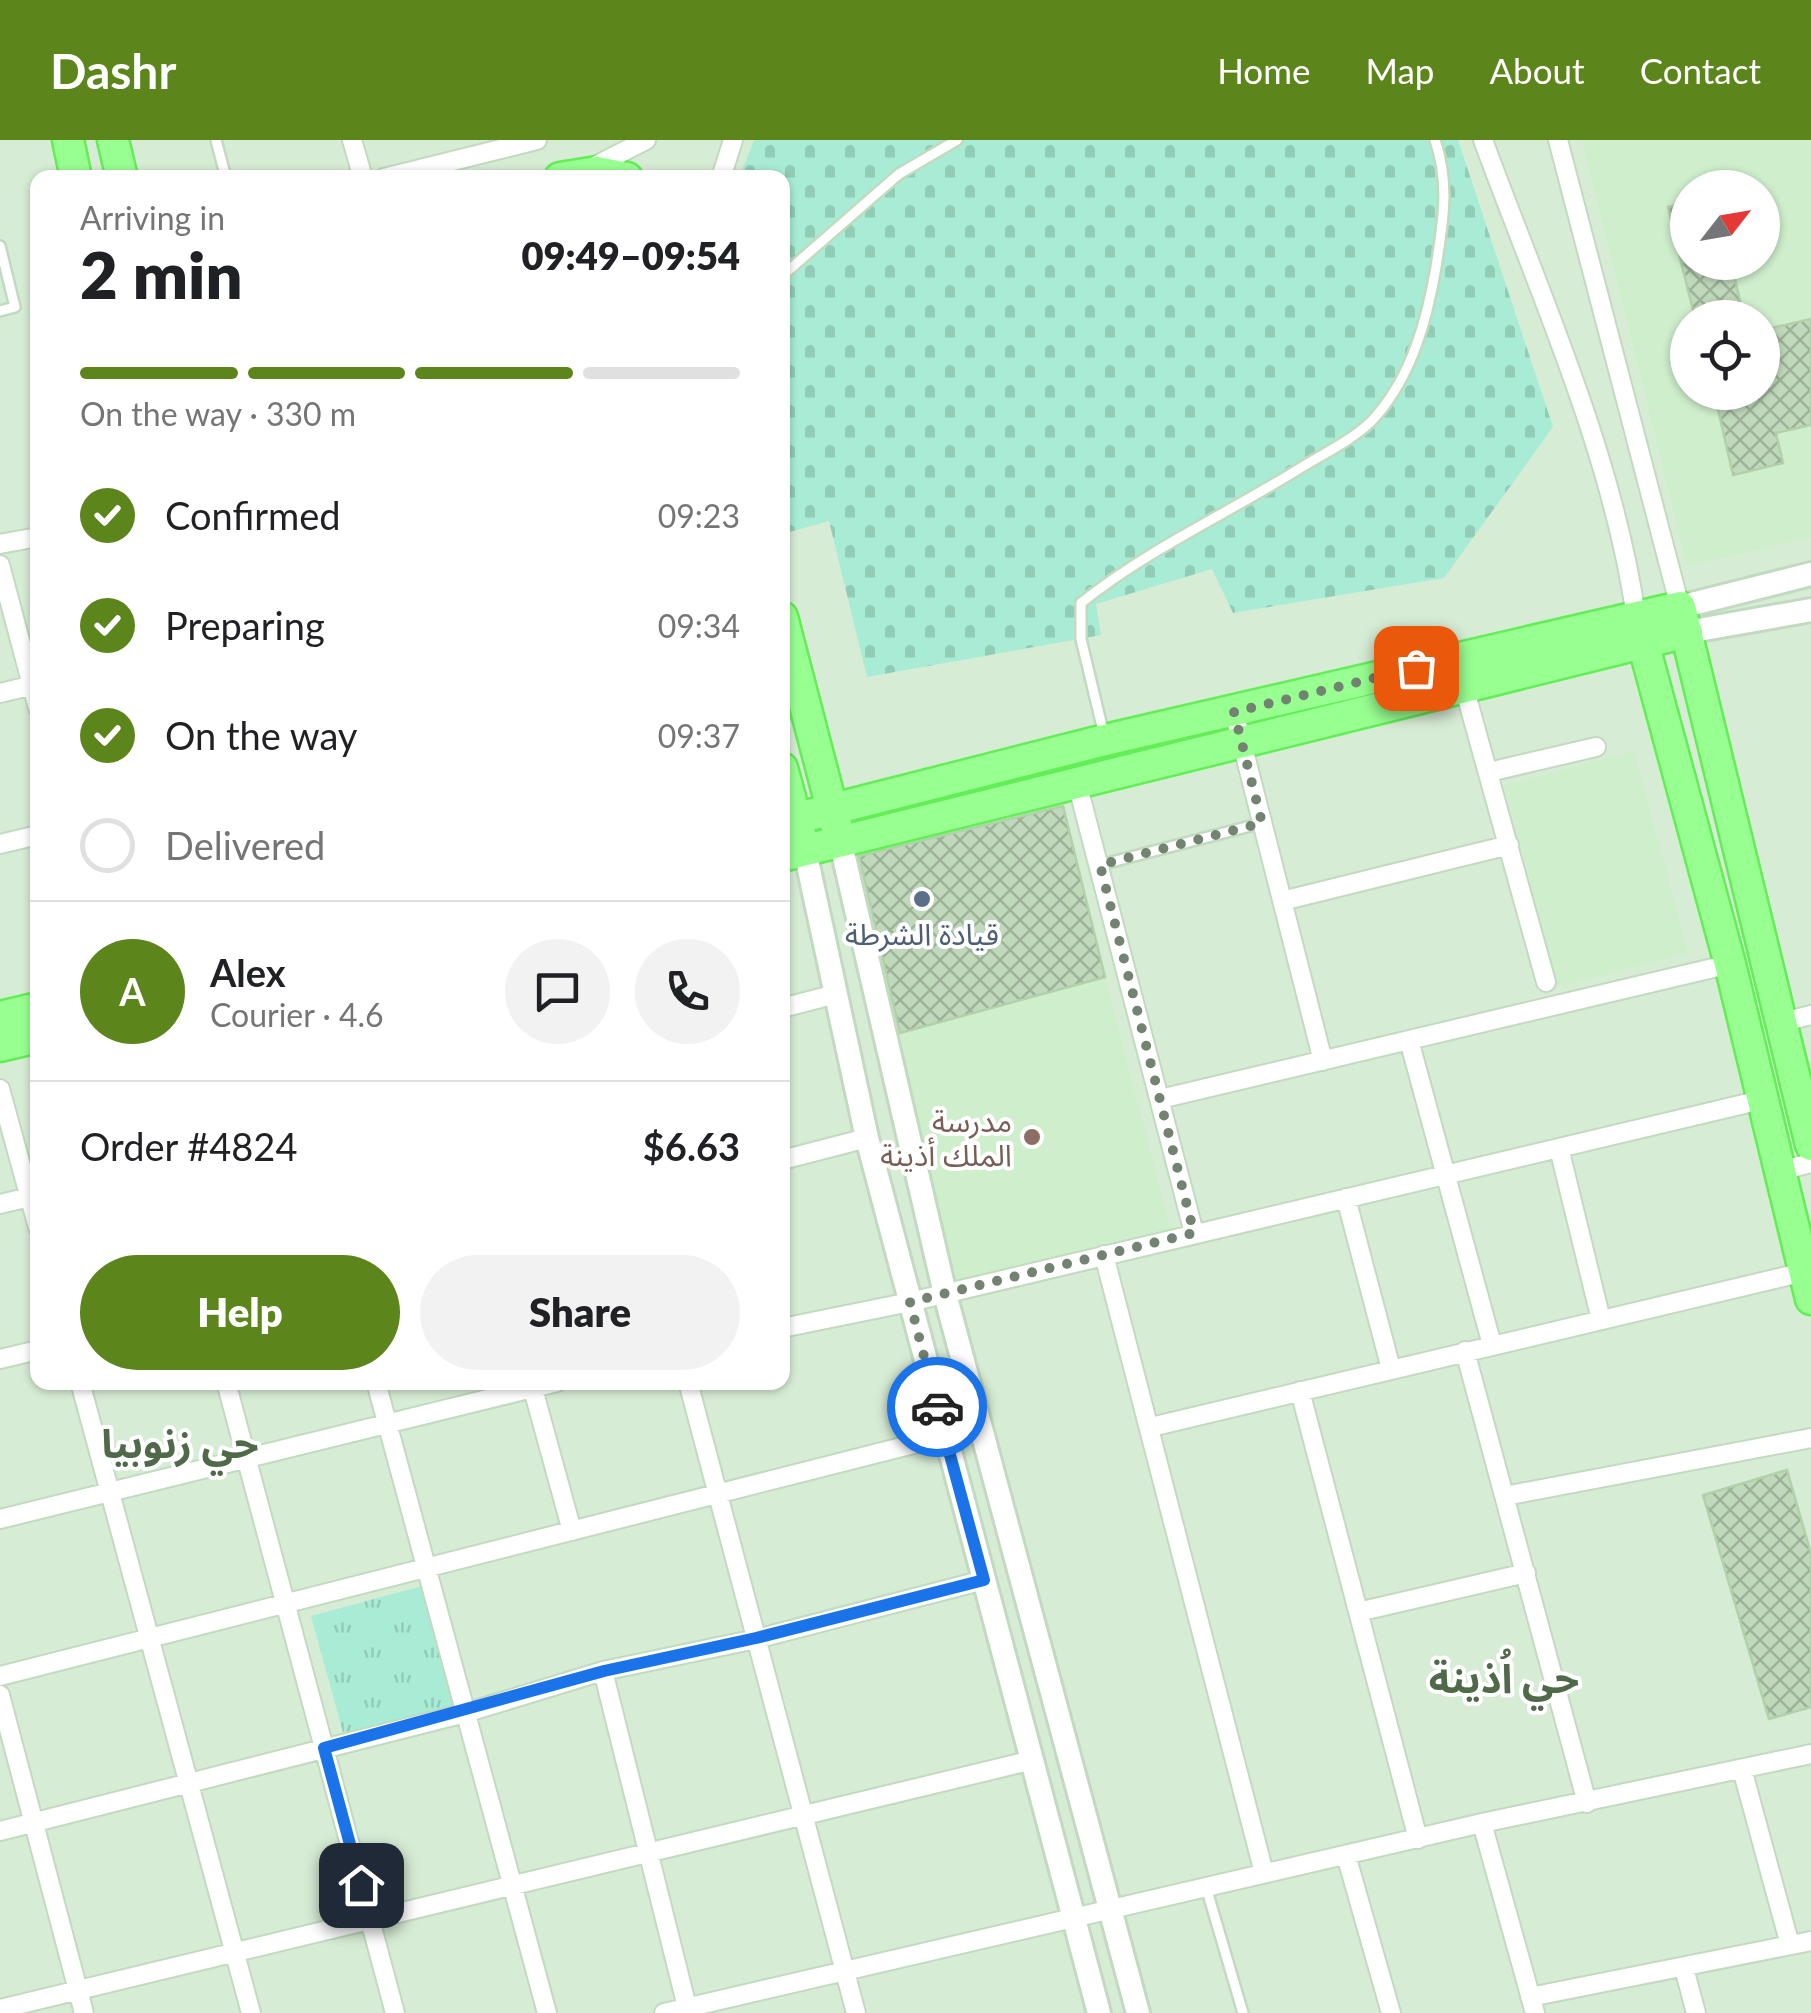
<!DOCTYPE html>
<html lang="en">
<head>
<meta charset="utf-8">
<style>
	:root { --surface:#fff; --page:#f2f2f2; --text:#202124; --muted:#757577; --line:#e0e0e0; --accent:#5c851b }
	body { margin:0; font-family:Lato,"Noto Sans Arabic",sans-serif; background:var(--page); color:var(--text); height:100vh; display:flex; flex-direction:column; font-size:38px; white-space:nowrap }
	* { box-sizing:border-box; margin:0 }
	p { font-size:32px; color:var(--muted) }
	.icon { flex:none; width:55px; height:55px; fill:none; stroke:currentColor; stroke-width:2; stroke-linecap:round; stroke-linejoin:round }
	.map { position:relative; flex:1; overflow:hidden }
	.drawer { position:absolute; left:30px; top:30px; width:760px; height:1220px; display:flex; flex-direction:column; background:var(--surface); border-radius:20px; box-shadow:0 2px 8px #0004 }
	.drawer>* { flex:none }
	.needle { width:65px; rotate:59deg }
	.controls { position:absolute; left:1670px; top:30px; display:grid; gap:20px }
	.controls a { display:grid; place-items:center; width:110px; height:110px; border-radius:50%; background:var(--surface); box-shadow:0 2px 8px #0004; font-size:50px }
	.pin { position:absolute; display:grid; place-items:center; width:85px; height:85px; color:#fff; margin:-42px; border-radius:20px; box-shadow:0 5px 15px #0006 }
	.courier { position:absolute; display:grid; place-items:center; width:100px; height:100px; margin:-50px; border:8px solid #1a73e8; border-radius:50%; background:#fff; color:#222; box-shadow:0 2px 12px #0007 }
	.summary em { font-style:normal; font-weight:800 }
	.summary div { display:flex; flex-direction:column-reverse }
	.summary { display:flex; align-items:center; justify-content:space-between; height:170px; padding:0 50px }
	h1 { font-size:65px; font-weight:800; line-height:75px }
	.bar { display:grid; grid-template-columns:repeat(4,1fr); gap:15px 10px; align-content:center; height:120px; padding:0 50px }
	.bar i { height:12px; border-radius:8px; background:var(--line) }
	.bar .active { background:var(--accent) }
	.bar p { grid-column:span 4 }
	.line { display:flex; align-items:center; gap:25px; padding:0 50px; border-top:2px solid var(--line) }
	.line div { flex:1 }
	.round { display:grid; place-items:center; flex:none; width:105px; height:105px; border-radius:52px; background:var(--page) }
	ol { padding:0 50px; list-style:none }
	li { display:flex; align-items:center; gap:30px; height:110px }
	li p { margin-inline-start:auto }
	li .icon { padding:10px; border-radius:50%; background:var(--accent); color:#fff; stroke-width:4 }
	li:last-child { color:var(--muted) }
	li i { width:55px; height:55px; border:5px solid var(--line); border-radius:50% }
	.cta { display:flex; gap:20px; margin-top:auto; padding:20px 50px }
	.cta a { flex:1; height:115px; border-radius:60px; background:var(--accent); color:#fff; font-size:40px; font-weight:800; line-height:115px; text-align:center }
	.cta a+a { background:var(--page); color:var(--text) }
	header { display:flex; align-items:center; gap:60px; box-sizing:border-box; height:140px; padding:0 50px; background:var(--accent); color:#fff }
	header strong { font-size:48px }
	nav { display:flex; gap:55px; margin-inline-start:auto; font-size:35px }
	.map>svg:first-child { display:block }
	.residential { fill:#d7ecd5; fill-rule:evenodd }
	.education { fill:#ceeecc; fill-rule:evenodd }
	.cemetery { fill:url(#cemetery-stones) }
	.park { fill:url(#park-tufts) }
	.building { fill:url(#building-cross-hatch); stroke:#b1d1aa; stroke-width:2.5 }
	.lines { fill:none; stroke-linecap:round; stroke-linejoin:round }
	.service-casing { stroke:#c2dabf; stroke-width:14 }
	.minor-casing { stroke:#c2dabf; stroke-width:22 }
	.tertiary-casing { stroke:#c2dabf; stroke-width:28 }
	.primary-casing { stroke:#63ed57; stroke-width:35 }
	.service { stroke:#fff; stroke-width:9 }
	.minor { stroke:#fff; stroke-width:18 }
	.tertiary { stroke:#fff; stroke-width:22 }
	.primary { stroke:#98ff91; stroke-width:30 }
	.done { stroke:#738371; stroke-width:10; stroke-dasharray:0 18 }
	.route { stroke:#1a73e8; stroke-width:12 }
	.service-dot { fill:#5c6f8a; stroke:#fff; stroke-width:4 }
	.education-dot { fill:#8d6e63; stroke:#fff; stroke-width:4 }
	.labels { text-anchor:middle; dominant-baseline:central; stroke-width:8; stroke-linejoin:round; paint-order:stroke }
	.service-label { font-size:30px; fill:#4e5e75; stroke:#fff }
	.education-label { font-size:30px; fill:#785e54; stroke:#fff; text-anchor:end }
	.district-label { font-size:40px; font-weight:bold; fill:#4f6949; stroke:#fff }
</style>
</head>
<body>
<header>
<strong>Dashr</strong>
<nav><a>Home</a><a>Map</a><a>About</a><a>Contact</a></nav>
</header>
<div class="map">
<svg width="1811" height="1873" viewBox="0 0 1811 1873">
	<defs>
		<pattern id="cemetery-stones" width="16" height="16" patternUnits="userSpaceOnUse" patternTransform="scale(2.5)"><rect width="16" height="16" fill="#a8ecd5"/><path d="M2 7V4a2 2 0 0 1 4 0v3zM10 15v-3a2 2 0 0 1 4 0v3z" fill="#91ccb7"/></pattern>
		<pattern id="park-tufts" width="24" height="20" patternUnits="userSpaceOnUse" patternTransform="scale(2.5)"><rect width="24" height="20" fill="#a8ecd5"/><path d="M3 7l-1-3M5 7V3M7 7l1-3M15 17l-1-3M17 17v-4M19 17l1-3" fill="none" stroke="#91ccb7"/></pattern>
		<pattern id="building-cross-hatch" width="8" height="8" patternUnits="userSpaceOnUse" patternTransform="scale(2.5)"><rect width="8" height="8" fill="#c0d9bb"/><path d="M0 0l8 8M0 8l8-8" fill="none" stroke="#9db299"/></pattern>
	</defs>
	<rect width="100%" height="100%" fill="#e5f3e3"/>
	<path class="residential" d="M0 0H1581L1687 427 1811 398V1873H0ZM38 38H782V1242H38Z"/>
	<path class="education" d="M1581 0H1811V398L1687 427ZM1688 48H1762V122H1688ZM1688 178H1762V252H1688Z
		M1634 611 1688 813 1558 847 1505 645Z
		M1105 837 1173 1099 957 1150 893 895Z"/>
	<path class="cemetery" d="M754 0H1458L1553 287 1444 438 1233 473 1212 429 1096 464 1101 495 867 537 829 381 786 393 782 372V38H739Z"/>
	<path class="park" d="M422 1446 455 1566 344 1596 311 1476Z"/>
	<path class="building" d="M1688 62V121L1681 122 1668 67Z
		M1681 122H1731L1744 178H1695Z
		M1811 179V285L1776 293 1783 323 1733 335 1714 252H1762V190Z
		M1063 666 1105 837 900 893 859 716Z
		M1787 1330 1811 1414V1567L1769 1579 1703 1355Z"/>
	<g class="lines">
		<g class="service-casing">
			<path id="service" d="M216 0 226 38
				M0 106 15 167 0 171
				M782 136 899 34 957 0
				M1104 595 1081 499V463C1148 409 1229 373 1302 327 1325 313 1360 296 1377 275 1412 234 1427 180 1436 127 1443 82 1450 44 1435 0
				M1100 725 1262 683
				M1206 1747 1243 1873"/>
		</g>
		<g class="minor-casing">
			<path id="minor" d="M352 0 363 38
				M1483 0C1540 155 1612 312 1636 476
				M1558 0 1680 467
				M589 29 646 0
				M384 38 537 0
				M721 38 733 0
				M0 404 38 397
				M0 425 38 568
				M1464 547 1546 842
				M0 553 38 544
				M1234 572 1323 921
				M1489 632 1596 607
				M1077 643 1194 1093
				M0 704 38 695
				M1282 761 1509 705
				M782 868 836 854
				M1783 882 1811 875
				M1409 900 1492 1205
				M0 949 38 1087
				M1160 959 1730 824
				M1559 1008 1601 1180
				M782 1020 867 998
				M1780 1031 1811 1023
				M1346 1058 1391 1229
				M0 1064 38 1055
				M1104 1115 1264 1733
				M782 1188 910 1162 1761 960
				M1465 1211 1587 1663
				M0 1219 38 1210
				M80 1242 251 1873
				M226 1242 395 1873
				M376 1242 547 1873
				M688 1242 856 1873
				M533 1249 572 1391
				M1300 1251 1418 1699
				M1151 1287 1804 1132
				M1505 1356 1811 1298
				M0 1379 557 1242
				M1358 1472 1526 1433
				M603 1531 687 1867
				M0 1536 945 1296
				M0 1555 84 1873
				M1742 1629 1790 1805
				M1482 1683 1535 1873
				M0 1691 465 1573 603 1531 756 1499 984 1440
				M1346 1715 1391 1873
				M1684 1828 1696 1873
				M1530 1857 1811 1801
				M0 1869 1033 1620
				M664 1873 1482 1683 1811 1614"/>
		</g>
		<g class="tertiary-casing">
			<path id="tertiary" d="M1680 467 1811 434
				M1687 492 1811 470
				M840 700 945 1154 1138 1873
				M805 711 867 998 1099 1873"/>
		</g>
		<g class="primary-casing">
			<path id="primary" d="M68 0 76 38
				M113 0 122 38
				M560 38 597 32 627 38
				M782 477 837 688
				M1638 484 1730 824 1811 1159
				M782 628 801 698
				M782 682 1105 600 1680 467 1811 1005
				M782 716 1687 492
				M0 877 38 868
				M0 906 38 897"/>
		</g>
		<use href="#service" class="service"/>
		<use href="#minor" class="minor"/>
		<use href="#tertiary" class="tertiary"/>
		<use href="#primary" class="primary"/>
	</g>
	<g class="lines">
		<path class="done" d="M937 1267 910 1162 1194 1093 1100 725 1262 683 1234 572 1416 528"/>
		<path class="route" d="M361 1745 324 1608 604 1531 756 1498 984 1440 937 1267"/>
	</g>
	<circle class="service-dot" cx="922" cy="759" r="10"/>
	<circle class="education-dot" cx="1032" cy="997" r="10"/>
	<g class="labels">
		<g class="service-label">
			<text x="922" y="793">قيادة الشرطة</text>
		</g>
		<g class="education-label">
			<text x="1012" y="980">مدرسة<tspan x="1012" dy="34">الملك أذينة</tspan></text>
		</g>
		<g class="district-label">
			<text x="180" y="1303">حي زنوبيا</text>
			<text x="1504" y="1538">حي اُذينة</text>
		</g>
	</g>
</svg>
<div class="controls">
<a><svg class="needle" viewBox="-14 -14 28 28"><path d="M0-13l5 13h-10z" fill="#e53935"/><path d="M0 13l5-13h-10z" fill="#757577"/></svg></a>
<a><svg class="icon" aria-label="locate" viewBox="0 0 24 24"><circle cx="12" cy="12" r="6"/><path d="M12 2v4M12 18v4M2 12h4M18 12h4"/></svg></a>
</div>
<div class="pin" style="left:1416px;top:528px;background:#ea580c"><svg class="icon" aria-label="bag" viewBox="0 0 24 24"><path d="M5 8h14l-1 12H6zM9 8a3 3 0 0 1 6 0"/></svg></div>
<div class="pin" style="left:361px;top:1745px;background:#1f2937"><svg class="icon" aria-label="home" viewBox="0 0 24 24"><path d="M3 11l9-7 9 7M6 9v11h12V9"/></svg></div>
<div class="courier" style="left:937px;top:1267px"><svg class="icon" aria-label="car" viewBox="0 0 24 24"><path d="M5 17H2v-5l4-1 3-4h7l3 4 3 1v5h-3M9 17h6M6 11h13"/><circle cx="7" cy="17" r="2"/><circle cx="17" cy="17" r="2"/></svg></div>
<section class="drawer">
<div class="summary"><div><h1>2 min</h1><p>Arriving in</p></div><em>09:49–09:54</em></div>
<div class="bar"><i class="active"></i><i class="active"></i><i class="active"></i><i></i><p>On the way · 330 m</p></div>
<ol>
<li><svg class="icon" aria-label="check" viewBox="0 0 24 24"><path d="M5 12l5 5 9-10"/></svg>Confirmed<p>09:23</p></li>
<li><svg class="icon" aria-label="check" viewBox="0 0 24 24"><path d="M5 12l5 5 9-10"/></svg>Preparing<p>09:34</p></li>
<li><svg class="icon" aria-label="check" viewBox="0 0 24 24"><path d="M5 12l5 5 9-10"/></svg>On the way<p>09:37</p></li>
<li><i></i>Delivered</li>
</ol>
<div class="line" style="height:180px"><b class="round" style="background:var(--accent);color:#fff">A</b><div><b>Alex</b><p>Courier · 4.6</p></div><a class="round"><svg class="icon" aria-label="chat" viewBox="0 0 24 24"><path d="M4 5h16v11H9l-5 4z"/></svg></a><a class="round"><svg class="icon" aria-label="phone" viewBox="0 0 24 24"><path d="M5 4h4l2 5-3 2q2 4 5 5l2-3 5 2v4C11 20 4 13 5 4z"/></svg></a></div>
<div class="line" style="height:130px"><div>Order #4824</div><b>$6.63</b></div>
<div class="cta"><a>Help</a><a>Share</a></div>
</section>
</div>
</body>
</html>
